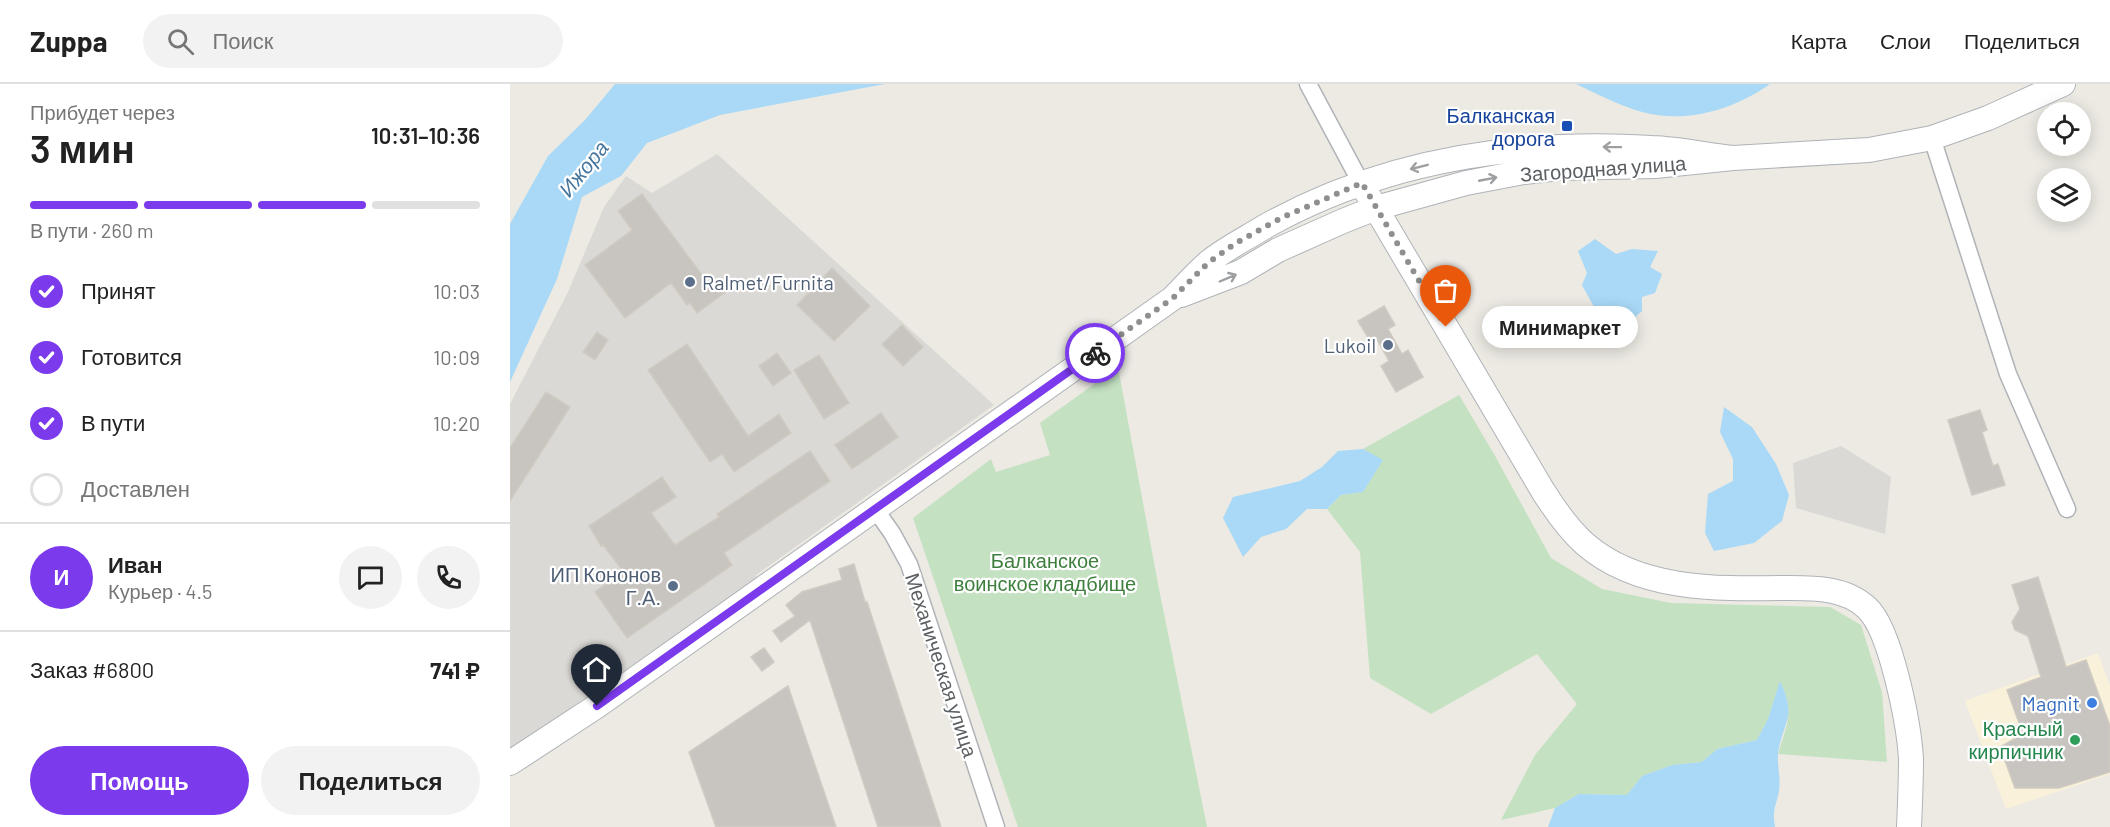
<!DOCTYPE html>
<html lang="ru">
<head>
<meta charset="utf-8">
<style>
	:root { --surface:#fff; --page:#f2f2f2; --text:#222; --muted:#767676; --line:#e0e0e0; --accent:#7c3aed }
	body { margin:0; font-family:Barlow,sans-serif; background:var(--page); color:var(--text); height:100vh; display:flex; flex-direction:column; font-size:22px; white-space:nowrap }
	* { box-sizing:border-box; margin:0 }
	p { font-size:20px; color:var(--muted) }
	.icon { flex:none; width:33px; height:33px; fill:none; stroke:currentColor; stroke-width:2; stroke-linecap:round; stroke-linejoin:round }
	.map { position:relative; flex:1; overflow:hidden }
	.drawer { display:flex; flex-direction:column; background:var(--surface); width:510px }
	.drawer>* { flex:none }
	.buttons { position:absolute; left:1527px; top:18px; display:grid; gap:12px }
	.buttons a { display:grid; place-items:center; width:54px; height:54px; border-radius:50%; background:var(--surface); box-shadow:0 3px 15px #0003; font-size:30px }
	.pin { position:absolute; display:grid; place-items:center; width:51px; height:51px; color:#fff; margin:-62px -26px; border-radius:50% 50% 50% 0; rotate:-45deg; box-shadow:0 0 6px #0007 }
	.pin .icon { rotate:45deg }
	.courier { position:absolute; display:grid; place-items:center; width:60px; height:60px; margin:-30px; border:4px solid #7c3aed; border-radius:50%; background:#fff; color:#222; box-shadow:0 2px 8px #0007 }
	.bubble { position:absolute; height:42px; border-radius:21px; background:var(--surface); box-shadow:0 3px 15px #0003; font-size:20px; font-weight:600; line-height:42px; text-align:center }
	.summary em { font-style:normal; font-weight:600 }
	.summary div { display:flex; flex-direction:column-reverse }
	.summary { display:flex; align-items:center; justify-content:space-between; height:102px; padding:0 30px }
	h1 { font-size:39px; font-weight:600; line-height:45px }
	.bar { display:grid; grid-template-columns:repeat(4,1fr); gap:9px 6px; align-content:center; height:72px; padding:0 30px }
	.bar i { height:8px; border-radius:4px; background:var(--line) }
	.bar .current { background:var(--accent) }
	.bar p { grid-column:span 4 }
	.line { display:flex; align-items:center; gap:15px; padding:0 30px; border-top:2px solid var(--line) }
	.line div { flex:1 }
	.round { display:grid; place-items:center; flex:none; width:63px; height:63px; border-radius:32px; background:var(--page) }
	ol { padding:0 30px; list-style:none }
	li { display:flex; align-items:center; gap:18px; height:66px }
	li p { margin-inline-start:auto }
	li .icon { padding:6px; border-radius:50%; background:var(--accent); color:#fff; stroke-width:4 }
	li:last-child { color:var(--muted) }
	li i { width:33px; height:33px; border:3px solid var(--line); border-radius:50% }
	.primary-button { display:flex; gap:12px; margin-top:auto; padding:12px 30px }
	.primary-button a { flex:1; height:69px; border-radius:36px; background:var(--accent); color:#fff; font-size:24px; font-weight:600; line-height:69px; text-align:center }
	.primary-button a+a { background:var(--page); color:var(--text) }
	header { display:flex; align-items:center; gap:36px; box-sizing:border-box; height:84px; padding:0 30px; background:var(--surface); border-bottom:2px solid var(--line) }
	header strong { font-size:28px }
	nav { display:flex; gap:33px; margin-inline-start:auto; font-size:21px }
	.search { width:420px; height:54px; background:var(--page); display:flex; align-items:center; gap:15px; box-sizing:border-box; padding:0 21px; border-radius:33px; color:var(--muted); font-size:22px }
	main { display:flex; flex:1; min-height:0 }
	.map>svg:first-child { display:block }
	.commercial { fill:#faf1da }
	.industrial { fill:#dbd9d5 }
	.green { fill:#c4e1c2 }
	.water { fill:#a9d9f6 }
	.building { fill:#c8c5c0; stroke:#d0cbc2; stroke-width:1.5 }
	.lines { fill:none; stroke-linecap:round; stroke-linejoin:round }
	.street-casing { stroke:#b0b3b7; stroke-width:19 }
	.secondary-casing { stroke:#afb3b7; stroke-width:26 }
	.street { stroke:#fff; stroke-width:16 }
	.secondary { stroke:#fff; stroke-width:24 }
	.oneway { stroke:#9d9fa1 }
	.done { stroke:#8e908f; stroke-width:6; stroke-dasharray:0 10.8 }
	.route { stroke:#7c3aed; stroke-width:8 }
	.transit-dot { fill:#1a4fb4; stroke:#fff; stroke-width:2 }
	.service-dot { fill:#5c6f8a; stroke:#fff; stroke-width:2 }
	.shop-dot { fill:#3f7fe0; stroke:#fff; stroke-width:2 }
	.leisure-dot { fill:#2e9e5b; stroke:#fff; stroke-width:2 }
	.labels { text-anchor:middle; dominant-baseline:central; stroke-width:4.5; stroke-linejoin:round; paint-order:stroke }
	.transit-label { font-size:20px; fill:#164399; stroke:#fff; text-anchor:end }
	.street-label { font-size:20px; fill:#5b5f62; stroke:#fff }
	.service-label { font-size:20px; fill:#4e5e75; stroke:#fff; text-anchor:end }
	.park-label { font-size:20px; fill:#3e7f3d; stroke:#fff }
	.shop-label { font-size:20px; fill:#366cbe; stroke:#fff; text-anchor:end }
	.leisure-label { font-size:20px; fill:#27864d; stroke:#fff; text-anchor:end }
	.water-label { font-size:21px; font-style:italic; fill:#46759d; stroke:#fff }
</style>
</head>
<body>
<header>
<strong>Zuppa</strong>
<div class="search"><svg class="icon" aria-label="search" viewBox="0 0 24 24"><circle cx="10" cy="10" r="6"/><path d="M15 15l6 6"/></svg>Поиск</div>
<nav><a>Карта</a><a>Слои</a><a>Поделиться</a></nav>
</header>
<main>
<section class="drawer">
<div class="summary"><div><h1>3 мин</h1><p>Прибудет через</p></div><em>10:31–10:36</em></div>
<div class="bar"><i class="current"></i><i class="current"></i><i class="current"></i><i></i><p>В пути · 260 m</p></div>
<ol>
<li><svg class="icon" aria-label="check" viewBox="0 0 24 24"><path d="M5 12l5 5 9-10"/></svg>Принят<p>10:03</p></li>
<li><svg class="icon" aria-label="check" viewBox="0 0 24 24"><path d="M5 12l5 5 9-10"/></svg>Готовится<p>10:09</p></li>
<li><svg class="icon" aria-label="check" viewBox="0 0 24 24"><path d="M5 12l5 5 9-10"/></svg>В пути<p>10:20</p></li>
<li><i></i>Доставлен</li>
</ol>
<div class="line" style="height:108px"><b class="round" style="background:var(--accent);color:#fff">И</b><div><b>Иван</b><p>Курьер · 4.5</p></div><a class="round"><svg class="icon" aria-label="chat" viewBox="0 0 24 24"><path d="M4 5h16v11H9l-5 4z"/></svg></a><a class="round"><svg class="icon" aria-label="phone" viewBox="0 0 24 24"><path d="M5 4h4l2 5-3 2q2 4 5 5l2-3 5 2v4C11 20 4 13 5 4z"/></svg></a></div>
<div class="line" style="height:78px"><div>Заказ #6800</div><b>741 ₽</b></div>
<div class="primary-button"><a>Помощь</a><a>Поделиться</a></div>
</section>
<div class="map">
<svg width="1600" height="743" viewBox="0 0 1600 743">
	<rect width="100%" height="100%" fill="#eceae3"/>
	<path class="commercial" d="M1588 569 1600 602V690L1496 725 1455 617Z"/>
	<path class="industrial" d="M207 70 484 321 246 491 247 495 0 666V320L58 208 94 123 116 92 142 109Z
		M1331 362 1381 393 1375 450 1286 424 1283 379Z"/>
	<path class="green" d="M608 283 647 495 697 743H508L403 434 481 375 486 388 540 371 530 339Z
		M949 311 984 370 1041 474 1092 505 1161 519 1320 523 1351 541 1372 608 1377 678 1268 670C1277 641 1285 626 1270 598L1258 635 1247 656 1207 665 1192 678 1162 681 1132 692 1117 711 1069 710 1045 724 991 736 1025 671 1067 620 1027 570 921 630 860 594 850 468 817 425 831 411 853 408 872 377 853 365Z"/>
	<path class="water" d="M105 0H375L210 31 137 59 111 92 72 113 47 195 0 298V140L38 72 75 36Z
		M1066 0H1260C1229 22 1187 37 1147 31 1122 28 1089 11 1066 0Z
		M1085 155 1106 170 1122 165 1148 167 1140 183 1152 190 1145 209 1132 213V227L1113 244 1089 232 1072 201 1077 189 1068 167Z
		M1214 323 1242 343 1266 380 1279 411 1272 437 1244 459 1204 467 1195 449 1198 410 1223 397V375L1210 348Z
		M853 365 873 376 853 408 831 411 817 425H797L776 445 751 453 733 473 713 434 723 413 790 397 812 383 828 367Z
		M1270 597C1287 634 1274 635 1268 669 1267 681 1271 694 1269 707 1266 723 1262 725 1265 743H1038L1045 724 1069 710 1117 711 1132 692 1162 681 1192 678 1207 665 1247 656 1258 635Z"/>
	<path class="building" d="M132 110 201 203 210 197 217 207 187 229 180 219 177 221 161 199 115 234 75 181 122 146 108 127Z
		M322 184 360 222 324 257 287 221Z
		M874 222 885 241 878 245 892 270 898 266 913 293 886 308 871 282 879 277 865 252 859 255 848 237Z
		M392 241 413 263 393 282 372 260Z
		M87 248 98 256 85 276 73 268Z
		M177 260 238 352 269 330 281 349 224 388 212 370 200 378 138 286Z
		M267 269 281 289 263 302 249 282Z
		M309 271 339 319 314 335 284 286Z
		M36 308 60 323 0 417V364Z
		M1470 326 1477 346 1472 348 1483 382 1488 380 1495 401 1462 411 1438 336Z
		M371 329 388 353 342 385 325 361Z
		M300 367 320 397 214 469 222 481 117 554 85 508 113 487 93 461 91 462 79 442 152 393 166 413 141 429 165 461 209 433 207 430Z
		M344 480 355 518H357L431 743H368L300 536 271 558 263 547 285 532 276 521 292 508 332 496 329 485Z
		M1528 493 1556 583 1576 576 1600 642V688L1549 704H1505L1490 663 1513 650 1497 606 1531 593 1518 552 1505 546 1502 538 1510 525 1502 501Z
		M254 564 264 578 252 587 241 573Z
		M278 602 326 743H206L179 668Z"/>
	<g class="lines">
		<g class="street-casing">
			<path id="street" d="M798 0 851 99
				M1422 54 1498 290 1557 425
				M365 425 382 449 399 480 486 743"/>
		</g>
		<g class="secondary-casing">
			<path id="secondary" d="M851 99 1033 407C1045 426 1058 445 1075 460 1129 507 1208 505 1275 504 1303 504 1335 503 1357 524 1381 546 1399 641 1401 675 1401 697 1400 720 1399 743
				M671 211 731 188 768 166 833 137 866 124 956 99 1014 88 1049 84 1145 82 1223 74 1359 66 1422 54 1478 34 1553 0
				M0 679 87 622 663 214C675 202 686 189 699 178 716 164 737 154 756 142 874 76 1009 56 1142 64 1169 65 1196 71 1223 74"/>
		</g>
		<use href="#street" class="street"/>
		<use href="#secondary" class="secondary"/>
	</g>
	<defs><path id="oneway-shaft" d="M-6 0H5M1.5-3L5.5 0L1.5 3" fill="none" stroke-width="1.6" stroke-linecap="round" stroke-linejoin="round" transform="scale(1.5)"/></defs>
	<g class="oneway">
		<use href="#oneway-shaft" transform="translate(1102 63) rotate(-179)"/>
		<use href="#oneway-shaft" transform="translate(909 83) rotate(166)"/>
		<use href="#oneway-shaft" transform="translate(978 95) rotate(-11)"/>
		<use href="#oneway-shaft" transform="translate(718 194) rotate(-23)"/>
	</g>
	<g class="lines">
		<path class="done" d="M585 269 663 214 698 179 726 159 773 133 852 99 936 243"/>
		<path class="route" d="M87 622 585 269"/>
	</g>
	<rect class="transit-dot" x="1051" y="36" width="12" height="12" rx="3"/>
	<g class="service-dot">
		<circle cx="180" cy="198" r="6"/>
		<circle cx="878" cy="261" r="6"/>
		<circle cx="163" cy="502" r="6"/>
	</g>
	<circle class="shop-dot" cx="1582" cy="619" r="6"/>
	<circle class="leisure-dot" cx="1565" cy="656" r="6"/>
	<g class="labels">
		<g class="transit-label">
			<text x="1045" y="31">Балканская<tspan x="1045" dy="23">дорога</tspan></text>
		</g>
		<g class="street-label">
			<text transform="translate(1093 84) rotate(-4)">Загородная улица</text>
			<text transform="translate(432 581) rotate(72)">Механическая улица</text>
		</g>
		<g class="service-label">
			<text x="192" y="198" text-anchor="start">Ralmet/Furnita</text>
			<text x="866" y="261">Lukoil</text>
			<text x="151" y="490">ИП Кононов<tspan x="151" dy="23">Г.А.</tspan></text>
		</g>
		<g class="park-label">
			<text x="535" y="476">Балканское<tspan x="535" dy="23">воинское кладбище</tspan></text>
		</g>
		<g class="shop-label">
			<text x="1570" y="619">Magnit</text>
		</g>
		<g class="leisure-label">
			<text x="1553" y="644">Красный<tspan x="1553" dy="23">кирпичник</tspan></text>
		</g>
		<g class="water-label">
			<text transform="translate(73 84) rotate(-51)">Ижора</text>
		</g>
	</g>
</svg>
<div class="buttons">
<a><svg class="icon" aria-label="locate" viewBox="0 0 24 24"><circle cx="12" cy="12" r="6"/><path d="M12 2v4M12 18v4M2 12h4M18 12h4"/></svg></a>
<a><svg class="icon" aria-label="layers" viewBox="0 0 24 24"><path d="M12 4l9 5-9 5-9-5zM3 14l9 5 9-5"/></svg></a>
</div>
<div class="pin" style="left:936px;top:243px;background:#ea580c"><svg class="icon" aria-label="bag" viewBox="0 0 24 24"><path d="M5 8h14l-1 12H6zM9 8a3 3 0 0 1 6 0"/></svg></div>
<div class="pin" style="left:87px;top:622px;background:#1f2937"><svg class="icon" aria-label="home" viewBox="0 0 24 24"><path d="M3 11l9-7 9 7M6 9v11h12V9"/></svg></div>
<div class="courier" style="left:585px;top:269px"><svg class="icon" aria-label="bike" viewBox="0 0 24 24"><circle cx="6" cy="16" r="4"/><circle cx="18" cy="16" r="4"/><path d="M6 16l4-8h5l3 8M10 8l3 8H6M13 5h3"/></svg></div>
<div class="bubble" style="left:972px;top:222px;width:156px">Минимаркет</div>
</div>
</main>
</body>
</html>
